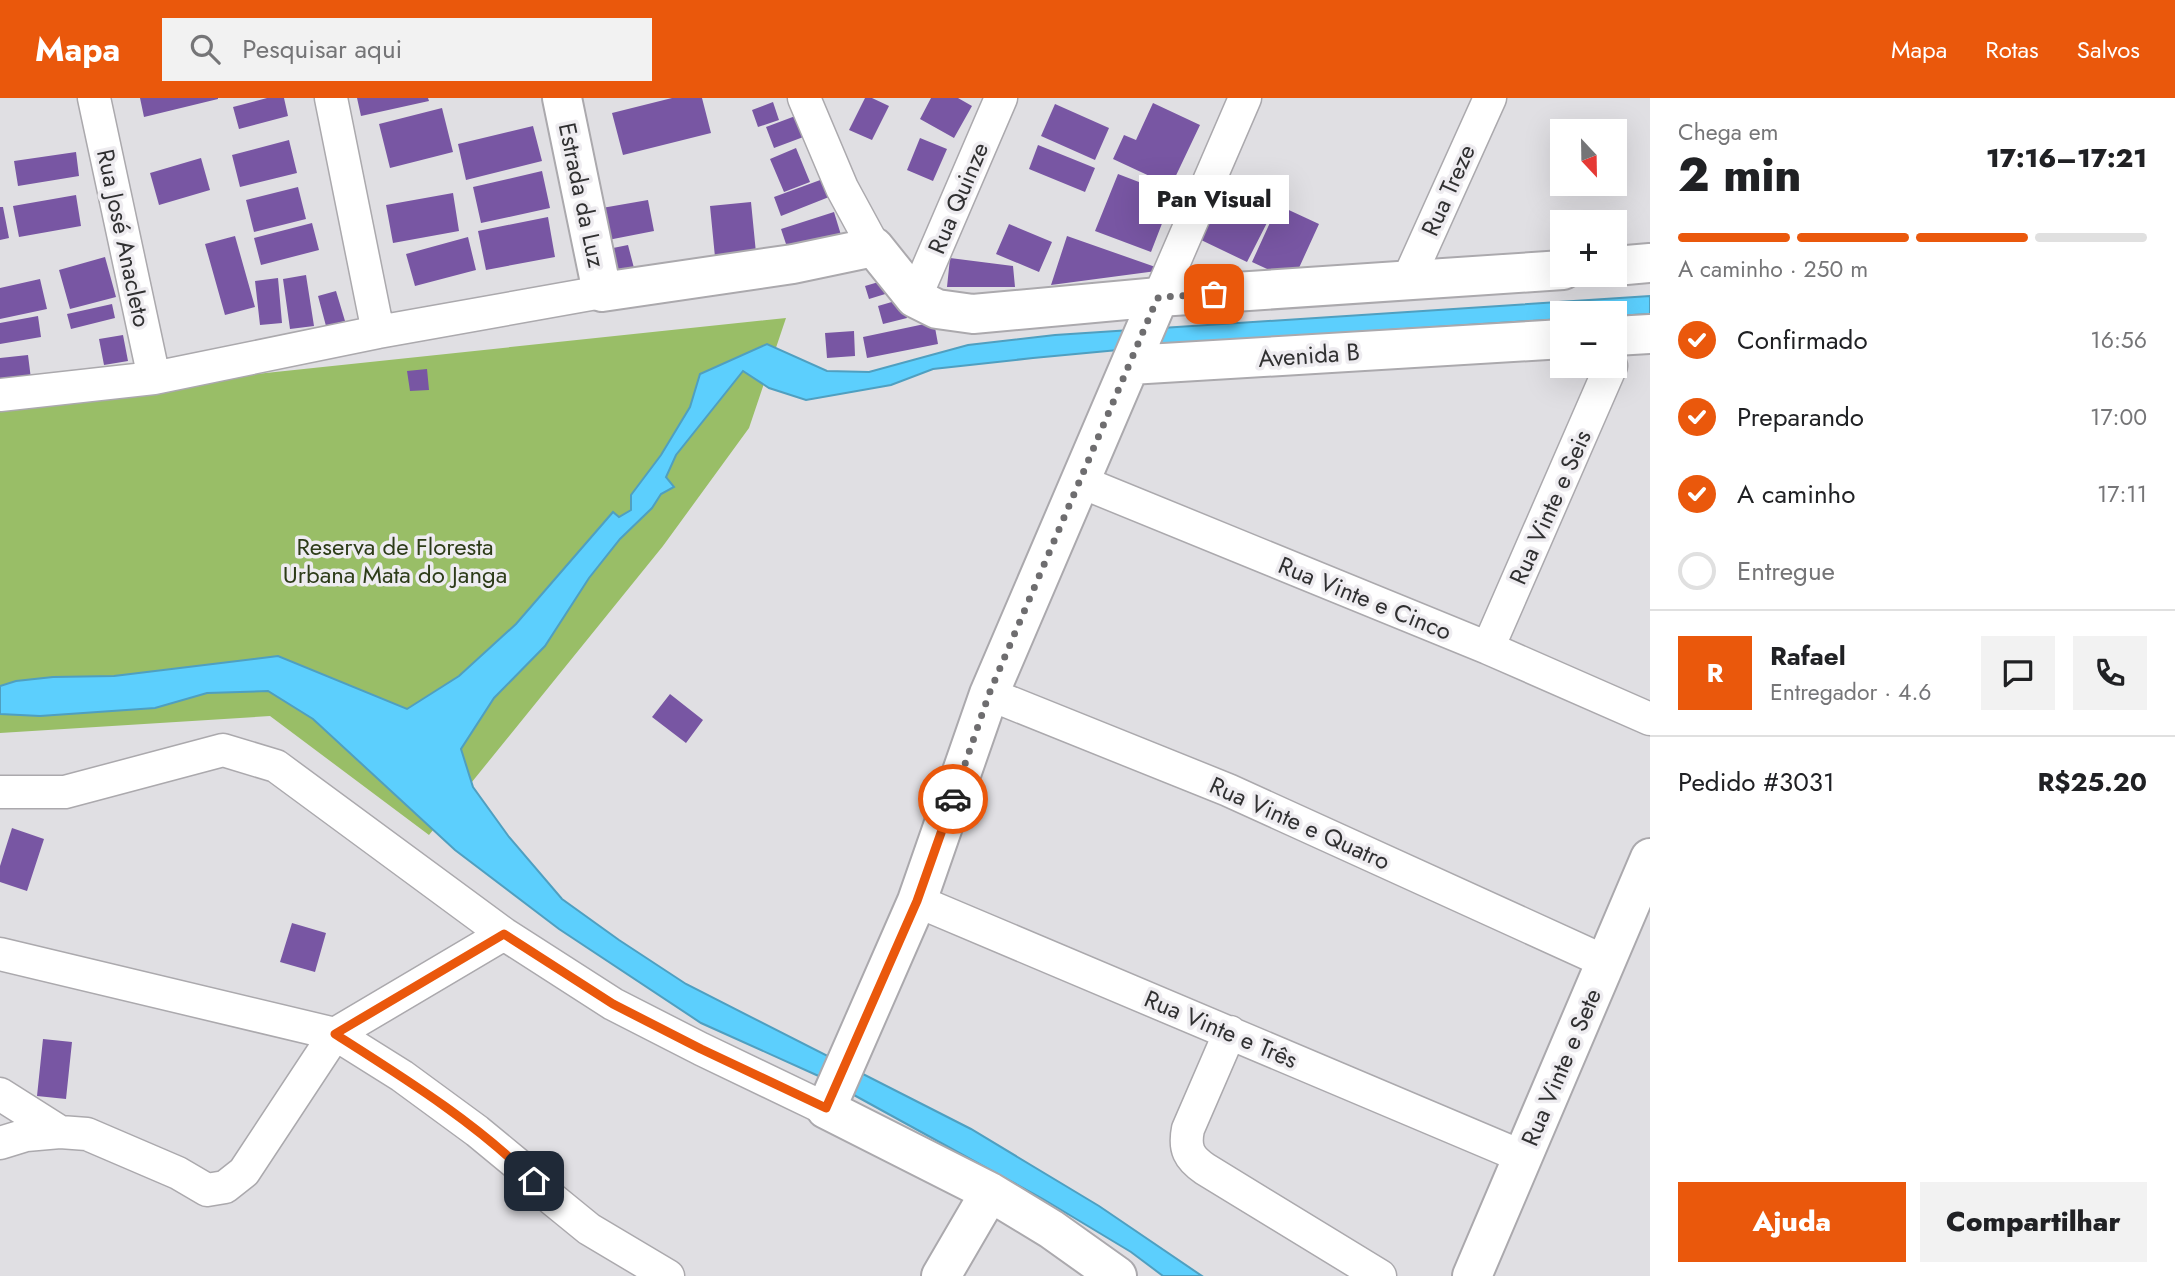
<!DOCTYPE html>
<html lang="pt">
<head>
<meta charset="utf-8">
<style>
	:root { --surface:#fff; --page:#f2f2f2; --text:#202124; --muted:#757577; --line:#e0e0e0; --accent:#ea580c }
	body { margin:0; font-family:Jost,sans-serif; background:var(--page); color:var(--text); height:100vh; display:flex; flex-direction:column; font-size:26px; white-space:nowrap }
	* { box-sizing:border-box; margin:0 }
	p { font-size:23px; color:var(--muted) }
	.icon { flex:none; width:38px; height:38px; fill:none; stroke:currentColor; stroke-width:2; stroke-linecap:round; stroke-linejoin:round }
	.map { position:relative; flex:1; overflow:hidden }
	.details { display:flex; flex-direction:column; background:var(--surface); width:525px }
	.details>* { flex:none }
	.needle { width:46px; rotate:158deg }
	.tools { position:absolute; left:1550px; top:21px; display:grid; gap:14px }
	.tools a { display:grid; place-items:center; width:77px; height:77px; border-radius:0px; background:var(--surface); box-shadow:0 7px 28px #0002; font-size:35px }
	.pin { position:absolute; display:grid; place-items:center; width:60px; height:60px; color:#fff; margin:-30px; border-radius:14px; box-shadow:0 4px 10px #0006 }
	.courier { position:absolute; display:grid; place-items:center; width:70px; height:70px; margin:-35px; border:5px solid #ea580c; border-radius:50%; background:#fff; color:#222; box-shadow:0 2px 9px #0007 }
	.bubble { position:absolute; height:49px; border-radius:0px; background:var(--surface); box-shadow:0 7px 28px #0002; font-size:23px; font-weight:800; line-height:49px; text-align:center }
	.headline em { font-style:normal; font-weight:800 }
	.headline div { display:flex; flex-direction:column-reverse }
	.headline { display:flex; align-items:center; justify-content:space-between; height:119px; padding:0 28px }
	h1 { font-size:46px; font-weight:800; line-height:52px }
	.bar { display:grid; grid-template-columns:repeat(4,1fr); gap:10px 7px; align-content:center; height:84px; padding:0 28px }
	.bar i { height:9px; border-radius:5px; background:var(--line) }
	.bar .current { background:var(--accent) }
	.bar p { grid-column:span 4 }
	.line { display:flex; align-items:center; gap:18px; padding:0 28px; border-top:2px solid var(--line) }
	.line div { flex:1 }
	.round { display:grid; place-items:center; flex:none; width:74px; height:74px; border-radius:0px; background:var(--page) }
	ol { padding:0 28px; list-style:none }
	li { display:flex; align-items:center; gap:21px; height:77px }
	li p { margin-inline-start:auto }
	li .icon { padding:7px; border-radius:50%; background:var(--accent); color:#fff; stroke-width:4 }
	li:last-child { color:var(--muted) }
	li i { width:38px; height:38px; border:4px solid var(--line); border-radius:50% }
	.action { display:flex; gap:14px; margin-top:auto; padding:14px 28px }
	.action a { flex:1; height:80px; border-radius:0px; background:var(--accent); color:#fff; font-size:28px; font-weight:800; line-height:80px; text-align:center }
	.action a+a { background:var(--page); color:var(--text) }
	header { display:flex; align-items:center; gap:42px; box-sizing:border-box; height:98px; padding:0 35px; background:var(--accent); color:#fff }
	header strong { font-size:33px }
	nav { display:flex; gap:38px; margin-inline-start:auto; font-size:24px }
	.search { width:490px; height:63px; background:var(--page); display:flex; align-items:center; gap:18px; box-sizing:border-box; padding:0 24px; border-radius:0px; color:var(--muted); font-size:26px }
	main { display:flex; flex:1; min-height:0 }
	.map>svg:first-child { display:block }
	.forest { fill:#99be67 }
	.water { fill:#5ccffd; stroke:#4f9fc0; stroke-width:2 }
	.building { fill:#7856a3 }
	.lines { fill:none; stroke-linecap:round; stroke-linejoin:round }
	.street-casing { stroke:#aba9ad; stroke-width:35 }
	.secondary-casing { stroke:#aba9ad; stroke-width:42 }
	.street { stroke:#fff; stroke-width:32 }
	.secondary { stroke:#fff; stroke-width:38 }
	.done { stroke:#6e6d6f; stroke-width:7; stroke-dasharray:0 12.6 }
	.route { stroke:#ea580c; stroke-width:9 }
	.labels { text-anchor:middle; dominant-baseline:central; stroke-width:7; stroke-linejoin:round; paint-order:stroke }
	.street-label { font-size:24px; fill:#303031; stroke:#eeecf0 }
	.park-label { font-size:24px; fill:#2d3c18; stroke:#eeecf0 }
</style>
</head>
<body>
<header>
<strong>Mapa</strong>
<div class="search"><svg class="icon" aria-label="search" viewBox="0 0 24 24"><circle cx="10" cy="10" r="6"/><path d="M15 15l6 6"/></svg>Pesquisar aqui</div>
<nav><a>Mapa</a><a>Rotas</a><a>Salvos</a></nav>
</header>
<main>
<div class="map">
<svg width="1650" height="1178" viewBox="0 0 1650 1178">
	<rect width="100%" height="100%" fill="#e0dfe3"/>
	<path class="forest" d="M786 220 749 330 663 448 429 737 270 618 0 635V303Z"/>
	<path class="water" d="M1650 198V216L1615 218V215H1563V221L1214 243 1033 260 933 271 891 287 806 302 769 290 743 273 676 357 666 379 674 389 661 396 652 410 620 441 589 480 545 548 494 600 461 651 473 689 509 739 562 801 619 842 686 886 971 1031 1099 1108 1202 1178H1163L1131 1154 1043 1101 823 980 701 925 559 831 455 752 313 621 268 593 207 595 155 610 40 618 0 616V588L16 583 53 579 114 578 278 558 407 611 459 578 516 526 613 414 619 419 631 412V397L661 357 690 309 700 276 767 246 827 273 869 274 968 247 1055 237Z"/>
	<path class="building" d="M140 0H218V1L144 19Z
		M267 0H284L288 18 239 31 233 9Z
		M357 0H428L429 3 361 18Z
		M672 0H702L711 35 623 57 612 15Z
		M865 0H872L889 8 872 42 849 32Z
		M931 0H958L972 8 954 40 920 21Z
		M773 4 779 22 758 29 752 12Z
		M1153 5 1200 27 1171 88 1113 61 1124 37 1136 42Z
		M1055 6 1109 30 1095 62 1041 38Z
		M442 10 453 54 390 70 379 26Z
		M798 17 806 38 774 50 766 29Z
		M533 28 542 63 466 82 458 46Z
		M920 40 947 51 933 83 907 72Z
		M289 42 297 75 240 89 232 57Z
		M1038 47 1095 70 1085 94 1029 71Z
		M796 50 810 84 784 94 770 61Z
		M76 54 79 78 18 88 14 63Z
		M201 60 210 92 159 107 150 75Z
		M542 73 550 110 481 125 473 89Z
		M1118 76 1173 97 1151 154 1095 133Z
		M823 81 829 99 781 118 774 99Z
		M1226 88 1274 111 1247 164 1199 141Z
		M298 89 306 121 254 134 246 102Z
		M453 95 459 133 393 145 386 107Z
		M76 97 81 128 19 139 13 108Z
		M648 102 654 133 608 142 602 110Z
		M751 104 756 155 715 159 710 108Z
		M1278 107 1319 126 1293 183 1252 164Z
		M0 109H3L9 140 0 142Z
		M834 114 841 137 789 155 781 131Z
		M548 119 555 159 486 172 478 133Z
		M312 125 319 152 261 167 254 140Z
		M1009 126 1052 144 1039 174 996 156Z
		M235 138 255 209 225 217 205 146Z
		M1067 138 1164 172 1051 187Z
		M468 139 476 172 415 188 406 156Z
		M628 147 634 170 608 176 603 152Z
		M105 159 116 199 70 211 59 172Z
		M950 160 1013 168 1015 189H947Z
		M306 177 314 228 290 231 283 181Z
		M278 180 282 225 260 227 255 183Z
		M892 180 895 193 869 201 865 188Z
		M40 181 47 211 0 221V190Z
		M336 193 345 223 326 228 318 198Z
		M902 201 907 220 883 226 878 208Z
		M112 206 115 220 71 231 67 216Z
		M38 218 41 239 0 246V225Z
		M934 224 938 246 867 260 863 239Z
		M854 233 855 258 827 260 825 235Z
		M123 237 128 263 104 267 99 241Z
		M28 257 31 281 0 285V260Z
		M427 271 429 292 410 293 407 273Z
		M670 596 703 622 686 645 652 619Z
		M12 730 44 741 27 793 0 784V768Z
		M292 825 326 835 315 874 280 864Z
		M43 941 72 944 66 1001 37 998Z"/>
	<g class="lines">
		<g class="street-casing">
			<path id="street" d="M94 0 154 280
				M331 0 378 234
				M804 0 842 90 874 149
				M1407 184 1490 0
				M1159 199 1245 0
				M915 200 1001 0
				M0 297 154 280 378 234 602 194
				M1079 383 1488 550 1650 621
				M1488 550 1611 268
				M989 596 1228 692 1606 864
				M0 694H65L223 652 276 668 504 836 613 906 701 951 826 1011
				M917 803 1523 1059
				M0 856 335 936 402 978 477 1033 517 1066 551 1100 589 1131 668 1178
				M1230 934 1188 1031C1184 1051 1189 1060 1205 1071L1380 1178
				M0 996 60 1034
				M0 1045 26 1037 60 1034 87 1036 178 1075 207 1092 225 1089 244 1074 335 936 504 836"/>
		</g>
		<g class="secondary-casing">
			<path id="secondary" d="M562 0 602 194 793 166 874 149 915 200 937 211 973 216 1159 199 1563 172
				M1615 168 1650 165
				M1615 238 1650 236
				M1130 267 1563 241
				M941 1178 990 1094
				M1117 1178 1051 1131 990 1094 826 1011 917 803 989 596 1159 199
				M1472 1178 1650 760"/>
		</g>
		<use href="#street" class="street"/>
		<use href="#secondary" class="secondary"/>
	</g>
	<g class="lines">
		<path class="done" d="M953 701 989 596 1157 201 1159 199 1214 196"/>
		<path class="route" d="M534 1083C477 1025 404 980 335 936L504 836 613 906 701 951 826 1010 917 803 953 701"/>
	</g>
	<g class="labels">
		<g class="street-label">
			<text transform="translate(1448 92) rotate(-66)">Rua Treze</text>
			<text transform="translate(582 97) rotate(78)">Estrada da Luz</text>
			<text transform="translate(958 100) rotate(-67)">Rua Quinze</text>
			<text transform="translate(124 140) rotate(78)">Rua José Anacleto</text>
			<text transform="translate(1309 257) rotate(-4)">Avenida B</text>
			<text transform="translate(1550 409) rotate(-66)">Rua Vinte e Seis</text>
			<text transform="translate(1365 500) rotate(22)">Rua Vinte e Cinco</text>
			<text transform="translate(1300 725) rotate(24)">Rua Vinte e Quatro</text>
			<text transform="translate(1221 931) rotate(23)">Rua Vinte e Três</text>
			<text transform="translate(1561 969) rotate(-67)">Rua Vinte e Sete</text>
		</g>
		<g class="park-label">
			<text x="395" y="448">Reserva de Floresta<tspan x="395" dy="28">Urbana Mata do Janga</tspan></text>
		</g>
	</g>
</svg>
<div class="tools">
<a><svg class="needle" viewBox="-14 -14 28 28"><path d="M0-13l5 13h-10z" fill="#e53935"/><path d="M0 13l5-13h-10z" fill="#757577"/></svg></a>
<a>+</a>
<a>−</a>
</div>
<div class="pin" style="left:1214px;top:196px;background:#ea580c"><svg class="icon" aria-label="bag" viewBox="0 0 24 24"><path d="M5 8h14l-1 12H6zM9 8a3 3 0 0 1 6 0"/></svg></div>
<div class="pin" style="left:534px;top:1083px;background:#1f2937"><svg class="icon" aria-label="home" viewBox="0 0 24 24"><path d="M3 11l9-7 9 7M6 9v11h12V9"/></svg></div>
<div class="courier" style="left:953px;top:701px"><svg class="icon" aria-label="car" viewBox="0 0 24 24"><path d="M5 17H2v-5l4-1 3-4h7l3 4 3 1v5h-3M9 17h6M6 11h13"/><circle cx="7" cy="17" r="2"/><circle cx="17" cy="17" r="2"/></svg></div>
<div class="bubble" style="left:1139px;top:77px;width:150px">Pan Visual</div>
</div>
<section class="details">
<div class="headline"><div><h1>2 min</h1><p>Chega em</p></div><em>17:16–17:21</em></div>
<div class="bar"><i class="current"></i><i class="current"></i><i class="current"></i><i></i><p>A caminho · 250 m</p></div>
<ol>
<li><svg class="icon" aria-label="check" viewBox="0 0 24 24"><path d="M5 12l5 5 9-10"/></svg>Confirmado<p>16:56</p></li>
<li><svg class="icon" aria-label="check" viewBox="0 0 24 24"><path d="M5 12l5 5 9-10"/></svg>Preparando<p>17:00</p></li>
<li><svg class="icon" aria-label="check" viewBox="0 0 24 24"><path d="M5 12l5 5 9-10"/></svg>A caminho<p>17:11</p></li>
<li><i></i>Entregue</li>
</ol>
<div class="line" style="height:126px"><b class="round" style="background:var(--accent);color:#fff">R</b><div><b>Rafael</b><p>Entregador · 4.6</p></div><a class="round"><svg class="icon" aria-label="chat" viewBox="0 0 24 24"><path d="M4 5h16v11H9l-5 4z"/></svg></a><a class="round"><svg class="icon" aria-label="phone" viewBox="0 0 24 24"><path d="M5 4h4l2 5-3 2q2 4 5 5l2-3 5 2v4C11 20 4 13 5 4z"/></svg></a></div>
<div class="line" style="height:91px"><div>Pedido #3031</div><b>R$25.20</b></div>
<div class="action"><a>Ajuda</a><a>Compartilhar</a></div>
</section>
</main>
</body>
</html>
